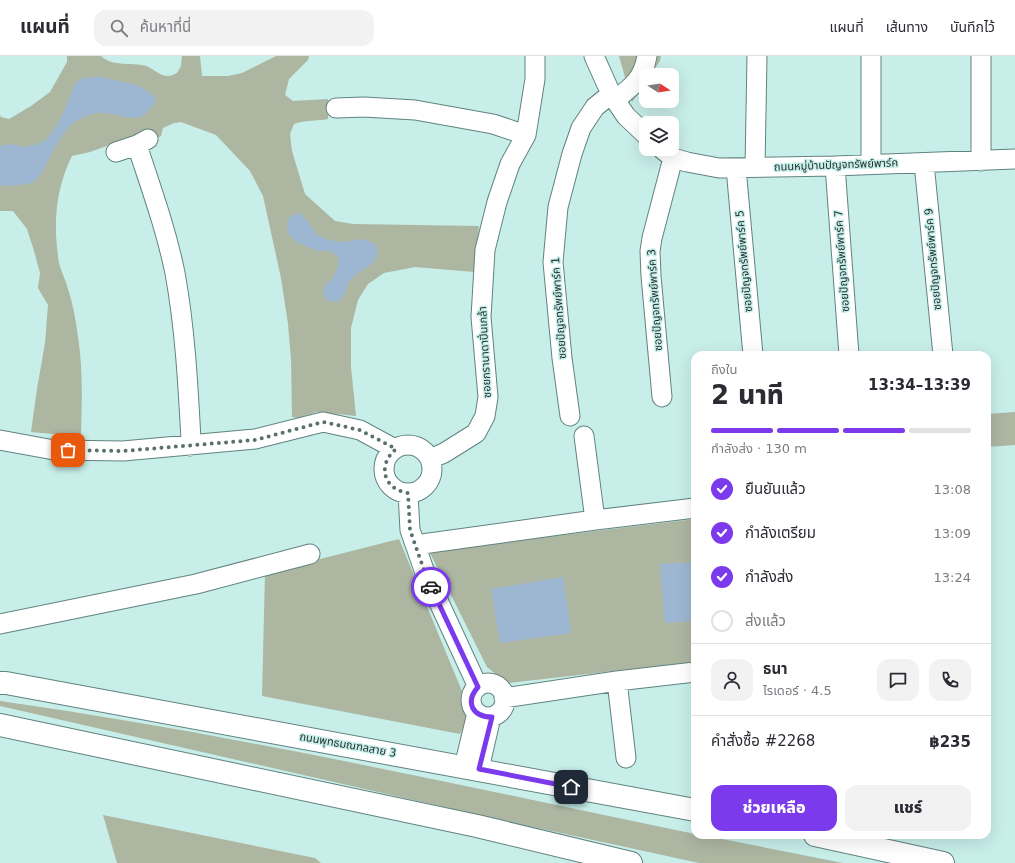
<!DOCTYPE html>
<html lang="th">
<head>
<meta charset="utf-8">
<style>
	:root { --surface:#fff; --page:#f2f2f3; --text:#2b2b33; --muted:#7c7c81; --line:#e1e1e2; --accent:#7c3aed }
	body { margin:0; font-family:"DejaVu Sans","Noto Sans Thai",sans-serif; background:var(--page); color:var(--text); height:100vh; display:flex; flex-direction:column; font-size:15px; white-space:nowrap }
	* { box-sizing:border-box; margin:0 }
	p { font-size:13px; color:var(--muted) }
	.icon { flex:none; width:22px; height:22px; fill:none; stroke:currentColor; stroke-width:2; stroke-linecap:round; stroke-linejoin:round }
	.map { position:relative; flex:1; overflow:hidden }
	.details { position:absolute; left:691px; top:295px; width:300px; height:488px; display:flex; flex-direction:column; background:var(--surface); border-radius:12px; box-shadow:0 4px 16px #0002 }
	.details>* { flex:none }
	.needle { width:26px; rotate:102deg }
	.buttons { position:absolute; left:639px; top:12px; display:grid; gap:8px }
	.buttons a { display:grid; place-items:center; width:40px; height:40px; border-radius:8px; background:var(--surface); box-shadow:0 4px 16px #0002; font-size:20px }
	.pin { position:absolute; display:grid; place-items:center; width:34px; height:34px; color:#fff; margin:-17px; border-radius:8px; box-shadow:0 2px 6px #0006 }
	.courier { position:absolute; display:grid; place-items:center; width:40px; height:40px; margin:-20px; border:3px solid #7c3aed; border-radius:50%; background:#fff; color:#222; box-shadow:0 1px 5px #0007 }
	.head em { font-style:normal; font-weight:800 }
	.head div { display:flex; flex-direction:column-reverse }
	.head { display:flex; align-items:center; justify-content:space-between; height:68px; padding:0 20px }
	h1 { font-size:26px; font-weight:800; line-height:30px }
	.bar { display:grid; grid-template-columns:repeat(4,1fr); gap:6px 4px; align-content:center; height:48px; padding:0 20px }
	.bar i { height:5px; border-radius:3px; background:var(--line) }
	.bar .on { background:var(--accent) }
	.bar p { grid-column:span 4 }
	.line { display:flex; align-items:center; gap:10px; padding:0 20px; border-top:1px solid var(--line) }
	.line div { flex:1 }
	.round { display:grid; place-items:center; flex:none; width:42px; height:42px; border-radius:12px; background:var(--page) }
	ol { padding:0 20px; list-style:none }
	li { display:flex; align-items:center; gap:12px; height:44px }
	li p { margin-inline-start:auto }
	li .icon { padding:4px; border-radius:50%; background:var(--accent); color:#fff; stroke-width:4 }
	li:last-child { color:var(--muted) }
	li i { width:22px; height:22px; border:2px solid var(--line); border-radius:50% }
	.button { display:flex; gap:8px; margin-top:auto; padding:8px 20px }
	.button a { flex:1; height:46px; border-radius:12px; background:var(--accent); color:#fff; font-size:16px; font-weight:800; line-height:46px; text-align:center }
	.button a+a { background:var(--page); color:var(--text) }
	header { display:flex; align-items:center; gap:24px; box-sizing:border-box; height:56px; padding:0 20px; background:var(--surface); border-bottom:1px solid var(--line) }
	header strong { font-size:19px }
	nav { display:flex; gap:22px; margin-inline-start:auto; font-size:14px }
	.search { width:280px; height:36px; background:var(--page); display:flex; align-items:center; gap:10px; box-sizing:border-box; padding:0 14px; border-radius:12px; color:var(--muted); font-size:15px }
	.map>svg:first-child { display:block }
	.green { fill:#acb6a1 }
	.water { fill:#9db6d1 }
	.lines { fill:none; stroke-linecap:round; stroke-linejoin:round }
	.minor-casing { stroke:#608380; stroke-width:21 }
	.major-casing { stroke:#608380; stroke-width:24 }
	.minor { stroke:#fff; stroke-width:19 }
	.major { stroke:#fff; stroke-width:22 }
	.done { stroke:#5a706e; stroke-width:4; stroke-dasharray:0 7.2 }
	.route { stroke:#7c3aed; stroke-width:5 }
	.labels { text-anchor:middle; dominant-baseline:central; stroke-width:3; stroke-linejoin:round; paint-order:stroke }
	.street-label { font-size:11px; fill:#1e2c2b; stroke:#c8eeea }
</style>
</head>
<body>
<header>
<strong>แผนที่</strong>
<div class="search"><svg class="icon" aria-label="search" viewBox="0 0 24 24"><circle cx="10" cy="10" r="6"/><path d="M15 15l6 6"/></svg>ค้นหาที่นี่</div>
<nav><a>แผนที่</a><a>เส้นทาง</a><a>บันทึกไว้</a></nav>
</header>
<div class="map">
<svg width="1015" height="807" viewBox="0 0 1015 807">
	<rect width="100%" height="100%" fill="#c8eeea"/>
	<path class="green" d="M67 0H101C113 11 130 6 146 10 153 12 159 20 168 20 171 20 174 18 177 17L181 10 182 0H200L202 20H228L242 17 276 0H309L308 4 289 23 285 39 293 45 328 43V63C316 65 305 64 294 68L290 78 292 95 305 138 335 165 353 168 479 170 474 216 415 211 384 217 368 228 358 244 351 272V311L356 360 317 356 298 362 292 361 291 303 288 268 281 222 263 140 250 115 216 79 181 66 174 67 163 72 161 80 155 84 137 79 90 96 72 100C55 134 53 169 59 207 61 216 66 224 68 233 73 248 76 265 78 281 83 313 82 346 81 378L65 379 31 376 37 333 45 287 48 249 38 232 40 217 34 195 27 173 13 155H0V59L1 61 9 63 31 50 50 36 67 6Z
		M619 0H661L660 5 632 46Z
		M1015 356V389L987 391V358Z
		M695 463V606L507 627 487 611 429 495Z
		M399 483 464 640 463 650 467 664 460 678 262 640 265 517Z
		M0 645C233 678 464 730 695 778V779H702L843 807H699L492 762 0 650Z
		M103 759 315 802 321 807H117Z"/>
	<path class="water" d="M102 21C123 28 141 25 156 43 140 79 117 51 92 58 87 59 82 62 78 64 54 77 47 121 31 127 22 130 9 129 0 130V90L11 88 23 91 35 89 47 83 57 69 66 51 75 28 82 22Z
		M301 157 317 179 329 184 342 186 363 183 371 186 376 189 378 194 377 200 373 207 357 218 349 225 345 238 338 246 328 245 323 239 325 229 333 222 337 213 339 205 338 201 330 195H318L296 186 288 177 287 168 290 160Z
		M695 506V565L665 567 660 508Z
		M563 521 571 577 500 587 491 533Z"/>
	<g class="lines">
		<g class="minor-casing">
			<path id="minor" d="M594 0 611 38 626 60 646 79
				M871 0V108
				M981 0V105
				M615 44C633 30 643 23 647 0
				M336 52 364 51 415 54 493 68 526 79
				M137 89C151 132 166 173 175 217 185 272 188 328 191 384L190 390
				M662 93 673 102 687 106 719 112 835 110 1015 103
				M116 96 137 89 148 83
				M924 107 943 299
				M835 110 849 299
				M755 111 757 0
				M736 112 753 299
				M662 341 651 220 650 195 652 182 673 102
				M570 360 562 302 553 206 558 151 572 98 581 72 595 51 611 38
				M584 380 595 464
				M0 384 54 394 123 395 255 383 323 366 360 374 395 393
				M384 413a24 24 0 1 1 48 0a24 24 0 1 1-48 0Z
				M430 403 444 397 476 377 485 360 488 341 481 261 485 194 497 146 510 108 526 79 535 23V0
				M408 437 410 474 424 514 478 631
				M415 489 595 464 695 452
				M0 568 196 528 310 498
				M617 625 626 702
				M471 644a17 17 0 1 1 34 0a17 17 0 1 1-34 0Z
				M504 642 617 625 695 616
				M464 711 477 657
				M479 713 491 661"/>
		</g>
		<g class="major-casing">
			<path id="major" d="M0 627H6L695 754
				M0 669 477 770 631 807
				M815 779 943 807"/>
		</g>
		<use href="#minor" class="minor"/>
		<use href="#major" class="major"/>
	</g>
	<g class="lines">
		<path class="done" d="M68 394 123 395 255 384 323 366 360 374 396 393C377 409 383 433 408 437L410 474 424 514 431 531"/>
		<path class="route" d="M431 531 478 631C465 646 472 661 492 661L479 713 571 731"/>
	</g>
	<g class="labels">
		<g class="street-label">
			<text transform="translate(836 109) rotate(-2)">ถนนหมู่บ้านปัญจทรัพย์พาร์ค</text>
			<text transform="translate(933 203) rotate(-95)">ซอยปัญจทรัพย์พาร์ค 9</text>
			<text transform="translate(744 205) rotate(-95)">ซอยปัญจทรัพย์พาร์ค 5</text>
			<text transform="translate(842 205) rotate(-94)">ซอยปัญจทรัพย์พาร์ค 7</text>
			<text transform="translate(655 244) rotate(-94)">ซอยปัญจทรัพย์พาร์ค 3</text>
			<text transform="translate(559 252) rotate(-94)">ซอยปัญจทรัพย์พาร์ค 1</text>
			<text transform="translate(485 296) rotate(-93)">ซอยกรานาดาปิ่นเกล้า</text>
			<text transform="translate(348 689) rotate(10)">ถนนพุทธมณฑลสาย 3</text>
		</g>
	</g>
</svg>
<div class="buttons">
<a><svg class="needle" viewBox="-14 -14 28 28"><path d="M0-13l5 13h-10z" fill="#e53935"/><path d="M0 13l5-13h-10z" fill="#7c7c81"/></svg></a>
<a><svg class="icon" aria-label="layers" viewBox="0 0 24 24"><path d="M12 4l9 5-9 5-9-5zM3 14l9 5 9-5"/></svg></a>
</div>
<div class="pin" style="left:68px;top:394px;background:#ea580c"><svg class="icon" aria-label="bag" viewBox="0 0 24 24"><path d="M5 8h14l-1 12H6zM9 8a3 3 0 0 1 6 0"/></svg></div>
<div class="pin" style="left:571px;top:731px;background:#1f2937"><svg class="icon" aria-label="home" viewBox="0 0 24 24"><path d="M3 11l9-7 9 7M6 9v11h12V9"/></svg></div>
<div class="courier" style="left:431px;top:531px"><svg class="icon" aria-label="car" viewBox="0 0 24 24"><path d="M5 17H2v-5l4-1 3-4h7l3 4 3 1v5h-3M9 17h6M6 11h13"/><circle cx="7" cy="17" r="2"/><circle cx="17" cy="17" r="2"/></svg></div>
<section class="details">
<div class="head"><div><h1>2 นาที</h1><p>ถึงใน</p></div><em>13:34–13:39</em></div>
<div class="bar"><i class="on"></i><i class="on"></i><i class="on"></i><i></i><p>กำลังส่ง · 130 m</p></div>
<ol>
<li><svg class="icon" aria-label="check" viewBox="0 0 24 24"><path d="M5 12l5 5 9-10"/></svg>ยืนยันแล้ว<p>13:08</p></li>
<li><svg class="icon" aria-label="check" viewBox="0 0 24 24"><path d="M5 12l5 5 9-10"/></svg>กำลังเตรียม<p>13:09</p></li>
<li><svg class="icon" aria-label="check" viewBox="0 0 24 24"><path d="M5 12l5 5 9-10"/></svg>กำลังส่ง<p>13:24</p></li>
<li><i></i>ส่งแล้ว</li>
</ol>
<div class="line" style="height:72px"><a class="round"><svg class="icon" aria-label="person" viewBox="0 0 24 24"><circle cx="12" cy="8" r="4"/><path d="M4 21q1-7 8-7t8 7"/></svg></a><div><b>ธนา</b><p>ไรเดอร์ · 4.5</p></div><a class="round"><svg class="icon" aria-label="chat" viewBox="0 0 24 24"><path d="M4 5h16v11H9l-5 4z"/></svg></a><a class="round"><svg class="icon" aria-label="phone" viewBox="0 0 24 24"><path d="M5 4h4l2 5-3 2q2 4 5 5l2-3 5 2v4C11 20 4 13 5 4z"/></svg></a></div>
<div class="line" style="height:52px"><div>คำสั่งซื้อ #2268</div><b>฿235</b></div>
<div class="button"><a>ช่วยเหลือ</a><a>แชร์</a></div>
</section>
</div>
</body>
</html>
